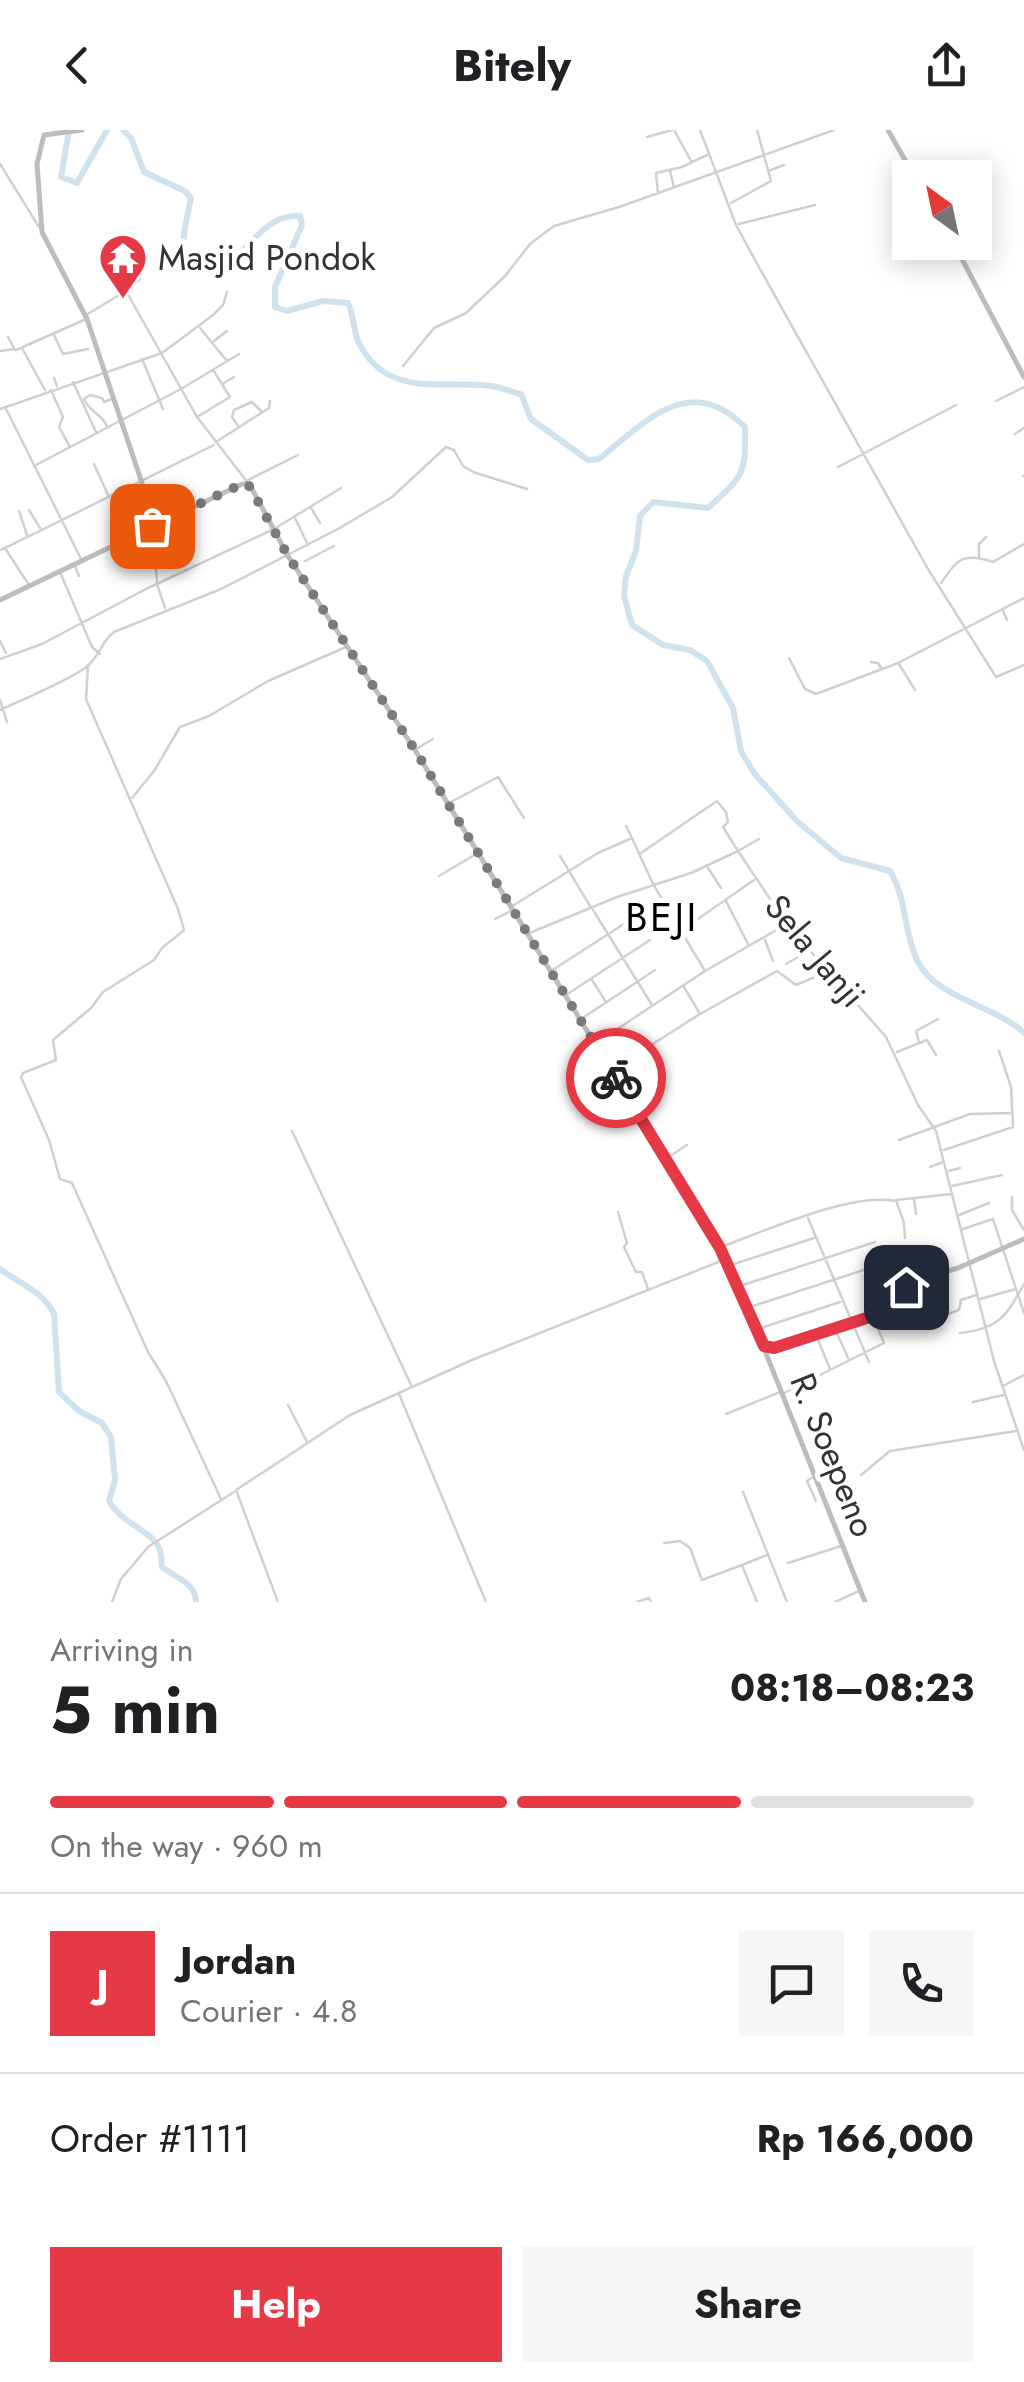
<!DOCTYPE html>
<html lang="en">
<head>
<meta charset="utf-8">
<style>
	:root { --surface:#fff; --page:#f6f6f6; --text:#202124; --muted:#757577; --line:#e0e0e0; --accent:#e63946 }
	body { margin:0; font-family:Jost,sans-serif; background:var(--page); color:var(--text); height:100vh; display:flex; flex-direction:column; font-size:38px; white-space:nowrap }
	* { box-sizing:border-box; margin:0 }
	p { font-size:32px; color:var(--muted) }
	.icon { flex:none; width:55px; height:55px; fill:none; stroke:currentColor; stroke-width:2; stroke-linecap:round; stroke-linejoin:round }
	.map { position:relative; height:1472px; overflow:hidden }
	.sheet { display:flex; flex-direction:column; background:var(--surface); flex:1 }
	.sheet>* { flex:none }
	.needle { width:65px; rotate:327deg }
	.fabs { position:absolute; left:892px; top:30px; display:grid; gap:20px }
	.fabs a { display:grid; place-items:center; width:100px; height:100px; border-radius:0px; background:var(--surface); box-shadow:0 5px 25px #0003; font-size:50px }
	.pin { position:absolute; display:grid; place-items:center; width:85px; height:85px; color:#fff; margin:-42px; border-radius:20px; box-shadow:0 5px 15px #0006 }
	.courier { position:absolute; display:grid; place-items:center; width:100px; height:100px; margin:-50px; border:8px solid #e63946; border-radius:50%; background:#fff; color:#222; box-shadow:0 2px 12px #0007 }
	.head em { font-style:normal; font-weight:700 }
	.head div { display:flex; flex-direction:column-reverse }
	.head { display:flex; align-items:center; justify-content:space-between; height:170px; padding:0 50px }
	h1 { font-size:65px; font-weight:700; line-height:75px }
	.bar { display:grid; grid-template-columns:repeat(4,1fr); gap:15px 10px; align-content:center; height:120px; padding:0 50px }
	.bar i { height:12px; border-radius:8px; background:var(--line) }
	.bar .active { background:var(--accent) }
	.bar p { grid-column:span 4 }
	.line { display:flex; align-items:center; gap:25px; padding:0 50px; border-top:2px solid var(--line) }
	.line div { flex:1 }
	.round { display:grid; place-items:center; flex:none; width:105px; height:105px; border-radius:0px; background:var(--page) }
	.primary-button { display:flex; gap:20px; margin-top:auto; padding:20px 50px }
	.primary-button a { flex:1; height:115px; border-radius:0px; background:var(--accent); color:#fff; font-size:40px; font-weight:700; line-height:115px; text-align:center }
	.primary-button a+a { background:var(--page); color:var(--text) }
	header { display:flex; justify-content:space-between; align-items:center; height:130px; padding:0 50px; background:var(--surface); font-size:45px; font-weight:700 }
	.map>svg:first-child { display:block }
	.lines { fill:none; stroke-linecap:round; stroke-linejoin:round }
	.river { stroke:#cfe2ee; stroke-width:6 }
	.street { stroke:#d0d0d0; stroke-width:2.5 }
	.secondary { stroke:#bdbdbd; stroke-width:5 }
	.done { stroke:#7a7a7a; stroke-width:10; stroke-dasharray:0 18 }
	.route { stroke:#e63946; stroke-width:12 }
	.labels { text-anchor:middle; dominant-baseline:central; stroke-width:10; stroke-linejoin:round; paint-order:stroke }
	.poi-label { font-size:35px; fill:#333; stroke:#fff; text-anchor:start }
	.street-label { font-size:35px; fill:#333; stroke:#fff }
	.quarter-label { font-size:40px; letter-spacing:2.5px; fill:#000; stroke:#fff }
</style>
</head>
<body>
<header><svg class="icon" aria-label="back" viewBox="0 0 24 24"><path d="M15 5l-7 7 7 7"/></svg>Bitely<svg class="icon" aria-label="share" viewBox="0 0 24 24"><path d="M12 15V3M7 8l5-5 5 5M5 13v7h14v-7"/></svg></header>
<div class="map">
<svg width="1024" height="1472" viewBox="0 0 1024 1472">
	<rect width="100%" height="100%" fill="#fff"/>
	<g class="lines">
		<path class="river" d="M69 0 61 47 77 53 107 0
			M123 0 131 8 144 42 185 61 191 68C183 109 170 140 224 140 247 120 267 83 300 86L302 95 275 157V177L287 181 323 171 348 173C354 185 353 199 358 211 386 269 440 250 491 256 501 257 511 262 521 264L531 289 588 330 599 329C643 294 689 240 745 297 746 345 743 346 708 378L653 372 640 386 636 421 626 446 624 466 632 495 663 515 690 520 707 531 733 578 741 621 754 643 798 692 841 728 890 741C908 772 903 801 917 830 934 868 997 876 1024 903
			M0 1139C20 1154 43 1161 54 1184L59 1262 79 1281 102 1293 111 1307 115 1350 109 1371C122 1394 152 1400 160 1420 162 1425 161 1432 162 1437 176 1448 196 1453 196 1472"/>
		<path class="street" d="M674 0 691 31
			M700 0 736 95 760 139 928 439 996 547 1024 535
			M647 7 672 0
			M0 34 39 97
			M670 41 674 57
			M768 41 784 35
			M658 63 656 43 682 37 707 25
			M731 73 771 51 757 0
			M739 94 815 75
			M126 161 140 149
			M86 185 126 161 197 287 245 349
			M200 198 227 231
			M54 205 63 224 88 219
			M8 207 15 220 22 218 45 260
			M214 211 227 201
			M23 217 84 190
			M0 221 14 219
			M142 229 163 279
			M403 236 434 198 466 183 505 146 530 114 554 96 619 77 834 0
			M54 248 57 256
			M73 252 96 302
			M224 253 234 247
			M51 260 63 287 59 297 70 317
			M996 271 1024 257
			M5 277 81 429
			M0 279 162 223 213 185 223 175 227 162
			M197 287 230 267 213 240
			M107 296C101 283 89 282 84 269L90 265 102 268 104 272 114 268
			M239 297 232 287 234 280 252 272 261 281
			M1015 304 1024 298
			M216 312 269 278 270 271
			M94 334 108 365
			M34 336 181 259 239 224
			M838 337 956 275
			M1023 346H1024
			M246 351 298 325
			M311 378 320 393
			M29 380 40 398
			M19 381 27 405
			M295 388 308 415
			M153 398 157 454 165 478
			M5 418 214 315
			M0 420 5 418 29 455
			M979 427V414L986 407
			M305 431 334 416
			M75 436 79 446
			M60 442 92 517 100 524
			M941 453C959 427 963 423 993 432L1024 414
			M1003 481 1007 490
			M0 511 6 523
			M789 528 805 559 816 564 898 533 1024 468
			M0 529 42 514 146 459 274 399 341 358
			M871 532 878 533 881 538
			M899 534 915 560
			M88 536 86 569 178 779 184 800 162 818 154 830 103 862 91 878 53 910 56 930 23 943 21 947 49 1010 60 1049 72 1053 148 1222 166 1251 221 1369
			M0 570 7 592
			M0 580C22 570 67 551 85 538 100 527 102 510 114 502L221 459 338 399 392 367 446 317 454 320 463 336 473 342 527 359
			M416 619 433 609
			M132 668 154 641 180 597 209 586 268 551 346 517
			M449 673 498 647 524 688
			M626 696 631 706
			M641 723 717 671 726 682 728 692 723 697 738 721 759 709
			M560 726 590 776
			M708 738 721 758
			M439 746 476 724
			M726 771 749 816
			M514 775 598 723 632 708 653 754 705 841
			M593 780 652 875
			M495 789 511 781
			M682 800 754 750
			M527 804 617 767 691 743 738 721 786 793 886 907 918 975 936 1001 994 1231 1024 1320
			M765 810 773 831
			M786 834 809 821
			M551 841 627 792
			M592 850 606 872
			M684 857 700 884
			M566 865 650 810
			M581 889 655 840
			M609 906 623 929
			M919 912 916 901 938 889
			M596 913 705 841 787 794
			M897 922 927 910 936 925
			M612 940 700 884 777 841 796 855 827 842
			M292 1001 412 1257
			M899 1010 970 984 1013 983
			M944 1020 1013 997 1011 957 999 921
			M667 1028 687 1015
			M930 1037 943 1032
			M949 1041 960 1038
			M952 1056 1002 1045
			M1012 1067V1080L1024 1100
			M914 1069 916 1084
			M618 1082 627 1113 624 1117 636 1142H642L648 1159
			M959 1085 989 1073
			M808 1088 869 1232
			M963 1099 993 1089 1024 1183
			M905 1108 904 1093 896 1070 952 1064
			M721 1117C765 1101 851 1062 895 1071
			M731 1135 814 1108
			M923 1150 939 1187 959 1180 961 1170 976 1165
			M740 1156 875 1112
			M980 1169 1016 1159
			M750 1177 882 1134
			M886 1182 892 1198
			M758 1199 840 1172
			M835 1199 848 1228
			M960 1203C998 1199 1006 1187 1024 1154
			M816 1205 830 1239
			M1003 1256 1024 1245
			M784 1263 884 1213 873 1186
			M399 1264 486 1472
			M973 1272 1003 1265
			M288 1275 307 1312
			M726 1284 780 1262
			M861 1345 890 1321 1016 1301
			M813 1347 807 1351 816 1371
			M743 1362 787 1472
			M664 1413 680 1411 690 1418 702 1450 742 1435
			M788 1433 841 1416
			M112 1472 121 1449 148 1417 234 1362
			M278 1472 236 1360 350 1285 472 1230 726 1129
			M637 1472 649 1468 651 1472
			M757 1472 742 1435 767 1425
			M835 1472 859 1461"/>
		<path class="secondary" d="M82 0 44 5 37 34 42 102 87 189 156 395
			M888 0 915 48
			M953 112 1024 247
			M0 470 240 355 246 353 251 357 288 426 415 620 720 1118 748 1178 865 1472
			M774 1218 885 1181 915 1151 958 1138 1024 1109"/>
	</g>
	<g class="lines">
		<path class="done" d="M152 396 240 355 246 353 250 357 288 426 415 620 616 948"/>
		<path class="route" d="M616 948 720 1118 764 1216 774 1218 879 1184 891 1176 906 1157"/>
	</g>
	<defs>
		<g id="temple-pin" transform="scale(2.5)"><path d="M0 17L-7.5 6A9.5 9.5 0 1 1 7.5 6Z" fill="#e63946" stroke="#fff"/><path d="M0-6L5-2H3V0L6.5 2.5H4V6H1.5V3h-3V6H-4V2.5H-6.5L-3 0V-2H-5Z" fill="#fff"/></g>
	</defs>
	<g fill-rule="evenodd">
		<use href="#temple-pin" x="123" y="128"/>
	</g>
	<g class="labels">
		<g class="poi-label">
			<text x="158" y="128">Masjid Pondok</text>
		</g>
		<g class="street-label">
			<text transform="translate(815 821) rotate(50)">Sela Janji</text>
			<text transform="translate(833 1325) rotate(68)">R. Soepeno</text>
		</g>
		<g class="quarter-label">
			<text x="662" y="787">BEJI</text>
		</g>
	</g>
</svg>
<div class="fabs">
<a><svg class="needle" viewBox="-14 -14 28 28"><path d="M0-13l5 13h-10z" fill="#e53935"/><path d="M0 13l5-13h-10z" fill="#757577"/></svg></a>
</div>
<div class="pin" style="left:152px;top:396px;background:#ea580c"><svg class="icon" aria-label="bag" viewBox="0 0 24 24"><path d="M5 8h14l-1 12H6zM9 8a3 3 0 0 1 6 0"/></svg></div>
<div class="pin" style="left:906px;top:1157px;background:#1f2937"><svg class="icon" aria-label="home" viewBox="0 0 24 24"><path d="M3 11l9-7 9 7M6 9v11h12V9"/></svg></div>
<div class="courier" style="left:616px;top:948px"><svg class="icon" aria-label="bike" viewBox="0 0 24 24"><circle cx="6" cy="16" r="4"/><circle cx="18" cy="16" r="4"/><path d="M6 16l4-8h5l3 8M10 8l3 8H6M13 5h3"/></svg></div>
</div>
<section class="sheet">
<div class="head"><div><h1>5 min</h1><p>Arriving in</p></div><em>08:18–08:23</em></div>
<div class="bar"><i class="active"></i><i class="active"></i><i class="active"></i><i></i><p>On the way · 960 m</p></div>
<div class="line" style="height:180px"><b class="round" style="background:var(--accent);color:#fff">J</b><div><b>Jordan</b><p>Courier · 4.8</p></div><a class="round"><svg class="icon" aria-label="chat" viewBox="0 0 24 24"><path d="M4 5h16v11H9l-5 4z"/></svg></a><a class="round"><svg class="icon" aria-label="phone" viewBox="0 0 24 24"><path d="M5 4h4l2 5-3 2q2 4 5 5l2-3 5 2v4C11 20 4 13 5 4z"/></svg></a></div>
<div class="line" style="height:130px"><div>Order #1111</div><b>Rp 166,000</b></div>
<div class="primary-button"><a>Help</a><a>Share</a></div>
</section>
</body>
</html>
